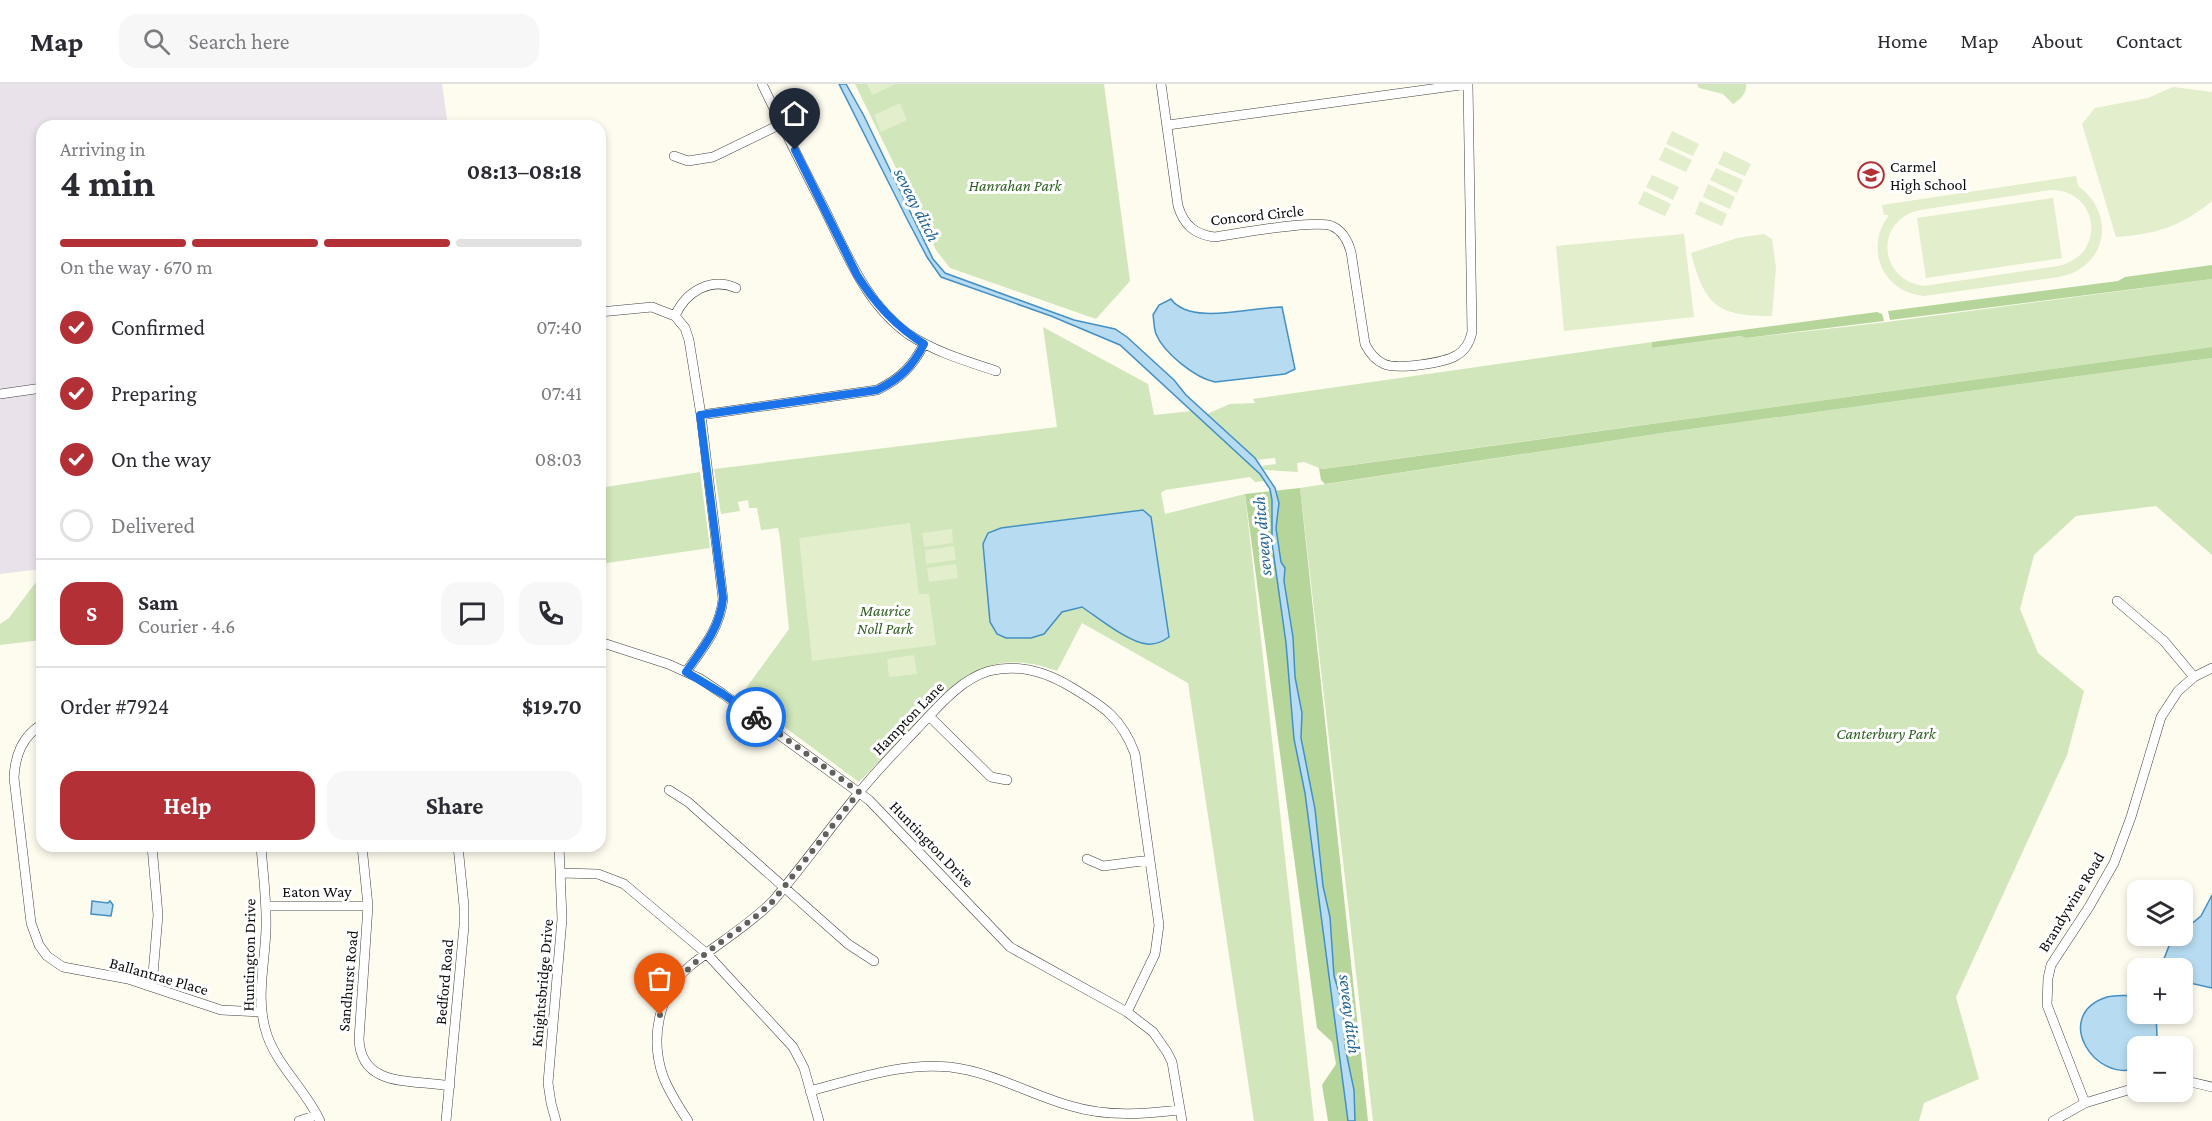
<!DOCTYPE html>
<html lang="en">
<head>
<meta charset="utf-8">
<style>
	:root { --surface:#fff; --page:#f7f7f7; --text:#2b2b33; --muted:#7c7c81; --line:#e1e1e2; --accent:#b33036 }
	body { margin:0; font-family:"Crimson Pro",serif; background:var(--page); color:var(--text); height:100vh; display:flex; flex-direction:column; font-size:22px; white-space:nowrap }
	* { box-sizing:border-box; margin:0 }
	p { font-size:20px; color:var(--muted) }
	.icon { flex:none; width:33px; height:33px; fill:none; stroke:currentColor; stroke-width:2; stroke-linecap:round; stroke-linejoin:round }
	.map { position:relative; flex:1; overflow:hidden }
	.drawer { position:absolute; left:36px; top:36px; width:570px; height:732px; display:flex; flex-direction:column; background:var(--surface); border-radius:18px; box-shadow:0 3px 9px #0003 }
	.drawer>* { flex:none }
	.tools { position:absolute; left:2127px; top:796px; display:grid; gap:12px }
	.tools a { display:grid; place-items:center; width:66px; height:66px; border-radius:12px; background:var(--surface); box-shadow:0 3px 9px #0003; font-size:30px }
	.pin { position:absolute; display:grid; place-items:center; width:51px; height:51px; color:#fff; margin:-62px -26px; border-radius:50% 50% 50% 0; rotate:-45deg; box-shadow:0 0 6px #0007 }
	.pin .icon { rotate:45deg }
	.courier { position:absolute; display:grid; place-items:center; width:60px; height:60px; margin:-30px; border:4px solid #1a73e8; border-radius:50%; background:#fff; color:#222; box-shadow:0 2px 8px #0007 }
	.summary em { font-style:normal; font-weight:700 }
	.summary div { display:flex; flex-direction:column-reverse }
	.summary { display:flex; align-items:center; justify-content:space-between; height:102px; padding:0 24px }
	h1 { font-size:39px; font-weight:700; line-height:45px }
	.bar { display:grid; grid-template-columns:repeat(4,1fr); gap:9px 6px; align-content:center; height:72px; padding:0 24px }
	.bar i { height:8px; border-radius:4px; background:var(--line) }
	.bar .on { background:var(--accent) }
	.bar p { grid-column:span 4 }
	.line { display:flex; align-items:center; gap:15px; padding:0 24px; border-top:2px solid var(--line) }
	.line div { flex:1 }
	.round { display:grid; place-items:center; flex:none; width:63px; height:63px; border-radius:18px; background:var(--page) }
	ol { padding:0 24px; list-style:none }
	li { display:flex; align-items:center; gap:18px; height:66px }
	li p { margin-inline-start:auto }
	li .icon { padding:6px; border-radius:50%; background:var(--accent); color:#fff; stroke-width:4 }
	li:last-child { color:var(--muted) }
	li i { width:33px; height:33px; border:3px solid var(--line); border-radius:50% }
	.action { display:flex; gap:12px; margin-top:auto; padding:12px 24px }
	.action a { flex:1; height:69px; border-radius:18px; background:var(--accent); color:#fff; font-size:24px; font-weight:700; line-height:69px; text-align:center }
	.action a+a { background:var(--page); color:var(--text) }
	header { display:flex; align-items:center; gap:36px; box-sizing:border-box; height:84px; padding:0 30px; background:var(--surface); border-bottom:2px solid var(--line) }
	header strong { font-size:28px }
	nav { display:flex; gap:33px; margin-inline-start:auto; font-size:21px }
	.search { width:420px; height:54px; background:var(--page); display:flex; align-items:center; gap:15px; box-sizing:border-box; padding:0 21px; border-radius:18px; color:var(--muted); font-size:22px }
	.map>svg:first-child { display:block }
	.industrial { fill:#eae2eb }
	.green { fill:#d1e6bb }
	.forest { fill:#b5d59b }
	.pitch { fill:#e2eecc; fill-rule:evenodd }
	.water { fill:#b7dcf1; stroke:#4490c3; stroke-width:1.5 }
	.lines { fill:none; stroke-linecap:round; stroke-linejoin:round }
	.street-casing { stroke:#404040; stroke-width:10 }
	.street { stroke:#fff; stroke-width:9 }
	.done { stroke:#61605c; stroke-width:6; stroke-dasharray:0 10.8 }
	.route { stroke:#1a73e8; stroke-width:8 }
	.labels { text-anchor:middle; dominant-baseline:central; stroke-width:6; stroke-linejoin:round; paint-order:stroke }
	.poi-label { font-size:16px; fill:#0d0d0d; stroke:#fff; text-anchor:start }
	.park-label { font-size:16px; font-style:italic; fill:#2f6022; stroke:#fff }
	.street-label { font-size:16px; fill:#0d0d0d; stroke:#fff }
	.water-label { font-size:18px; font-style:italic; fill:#206295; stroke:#fff }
</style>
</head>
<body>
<header>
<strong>Map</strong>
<div class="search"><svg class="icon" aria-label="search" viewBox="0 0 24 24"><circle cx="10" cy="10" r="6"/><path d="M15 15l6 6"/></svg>Search here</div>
<nav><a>Home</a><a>Map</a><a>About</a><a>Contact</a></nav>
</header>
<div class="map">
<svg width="2212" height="1037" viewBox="0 0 2212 1037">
	<rect width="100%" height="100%" fill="#fefbef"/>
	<path class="industrial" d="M0 0H442L448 42H42V485L0 490Z"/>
	<path class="green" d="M855 0H1104L1130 197 1096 235 950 184 936 166Z
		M1697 0H1746C1747 10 1740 15 1733 20L1723 10 1699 4Z
		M2212 195V263L1322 385 1304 378 1297 379 1298 388 1264 386 1261 382 1276 380 1275 374 1256 376 1207 330 1230 320 1255 319 1253 315 1652 258V264L1742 252 1746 254 1879 239Z
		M1043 243 1148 300 1154 331 1192 327 1260 390 1265 397 1255 398 1250 393 1165 406 1161 409 1165 430 1245 410 1314 1037H1254L1188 599 1082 539 1057 587C992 563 963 591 920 635 900 656 879 677 859 698L741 611 789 545 780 454 778 444 761 446 757 424H749L748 416 738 418 740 427 721 430 714 385 1057 343Z
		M2212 274V471L2156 422 2076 432 2034 471 2020 525 2038 569 2084 607 2067 671 1956 913 1979 995 1924 1019 1919 1037H1373L1300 404 1669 348Z
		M700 388 710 464 600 480V404Z
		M42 490V556L0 561V540L9 534Z"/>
	<path class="forest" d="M2212 181V195L1890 236 1888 227 2118 197 2125 193Z
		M1877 228 1882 230 1884 237 1746 254 1741 252 1652 264V258Z
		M2212 263V274L1669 348 1325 400 1321 396 1319 384 1323 385Z
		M1300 404 1368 1037H1328L1322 1001 1336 980 1332 958 1317 944 1245 410Z"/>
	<path class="pitch" d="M867 0H896L872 11Z
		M2173 3 2212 8V117C2180 143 2156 150 2116 153L2082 40 2095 24 2148 14Z
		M900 19 907 36 881 48 874 31Z
		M1672 47 1699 60 1693 72 1666 60Z
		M1665 63 1692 76 1686 88 1659 76Z
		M1724 67 1751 80 1745 92 1718 80Z
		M1716 84 1743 96 1737 109 1710 96Z
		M1652 91 1679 103 1673 116 1646 103Z
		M2076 92 2078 102C2117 130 2107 184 2059 193L1924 212C1882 208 1864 164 1889 131H1884L1882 121ZM2050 106C2100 105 2107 172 2058 182L1924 202C1878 196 1874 136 1920 126Z
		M1708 100 1735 113 1730 125 1703 113Z
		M1644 107 1671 120 1665 132 1638 120Z
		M2053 114 2062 174 1926 194 1917 134Z
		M1700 117 1727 130 1722 142 1695 130Z
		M1684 150 1694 233 1564 247 1556 162Z
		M1764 150 1772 155 1776 184 1772 232C1717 232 1705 222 1691 169L1737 154Z
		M910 439 919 510H929L936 561 812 577 799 454Z
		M952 445 953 459 924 463 922 449Z
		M954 462 956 476 926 480 925 466Z
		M956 480 958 494 929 498 927 484Z
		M914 571 917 590 889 593 887 575Z"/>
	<path class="water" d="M839 0H846L864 32 933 175 945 189 1074 236 1115 245 1127 253 1174 296 1186 311 1255 374 1275 404 1279 419 1276 444 1281 478 1285 484 1284 497 1293 553 1295 593 1302 629 1301 654 1315 725 1323 802 1330 833 1334 892 1343 921 1345 963 1354 1006 1355 1037H1348L1305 709 1294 655 1286 559 1272 459V416L1270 405 1260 390 1120 261 1051 232 941 193 927 173 907 135Z
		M1171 215C1190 242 1252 223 1282 223L1295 285 1285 290 1215 298C1195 294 1164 269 1156 250 1154 245 1154 237 1153 231L1159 221Z
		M1143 426 1151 433 1169 553C1162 558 1156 561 1147 560 1129 559 1097 533 1082 523L1062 528 1044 550 1031 554H1006L997 550 990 538 983 460 988 449 1001 444Z
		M2212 811V904L2190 899 2183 902 2182 885H2160L2169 862 2178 852H2182L2184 846 2201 832Z
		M92 817 108 819 110 817 113 821 111 832 91 830Z
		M2137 909 2138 930H2156L2157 952 2155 963H2138L2137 984C2095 1000 2051 931 2107 913 2115 911 2126 912 2134 911Z"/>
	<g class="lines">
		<g class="street-casing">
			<path id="street" d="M762 0C782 41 802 82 823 122 846 168 865 219 908 250 935 268 966 277 996 287
				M1161 0 1178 122C1184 141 1194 150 1214 153 1236 150 1315 135 1332 142 1343 147 1348 157 1351 168L1365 260C1369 268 1375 276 1384 280 1397 286 1445 279 1457 271 1466 266 1470 257 1472 248L1468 0
				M1168 41 1468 0
				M674 72 688 77 713 73 781 40
				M600 228 652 223 675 232 685 244 689 256 701 331 723 515C720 544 703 564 686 588
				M675 232C686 207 711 193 736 204
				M0 310 42 304
				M701 331 877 306C900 295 913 282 924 260
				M2117 517 2164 557 2194 593
				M600 558 668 580 699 594 723 610 869 716 1010 863 1127 928 1153 948 1167 968 1172 978 1182 1037
				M929 632 991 693 1007 696
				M42 640C22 653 15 671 14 694L31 839 39 861 47 872 63 883 128 895 221 926 261 928
				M669 706 688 718 848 860 874 877
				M261 762C263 790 267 817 266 845 265 880 255 916 267 951 278 983 306 1006 320 1037
				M362 762 368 822 359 955C361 1005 414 995 450 1002
				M1087 775 1103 782 1150 776
				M561 789 598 790 624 800 707 870 793 963 804 984 819 1037
				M266 822H368
				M152 902 158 831 152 762
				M2182 996 2212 1003
				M810 1007C856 995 902 978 950 983 996 989 1028 1010 1071 1022 1107 1033 1144 1030 1180 1026
				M2085 1019 2047 921 2048 894 2051 881 2089 823 2114 779 2131 733 2161 633 2178 607 2194 593 2212 584
				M299 1037 317 1031
				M446 1037 464 842V822L458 762
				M556 1037 551 1019 548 999 562 835 559 762
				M688 1037C679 1023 669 1008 663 992 650 955 658 909 690 882 717 860 748 842 773 817 803 782 829 745 858 710 876 687 896 667 916 646 937 624 959 596 989 587 1019 579 1046 588 1071 603 1103 622 1122 634 1135 670L1159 841 1155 870 1127 928
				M2053 1037 2085 1019 2138 1003"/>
		</g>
		<use href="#street" class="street"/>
	</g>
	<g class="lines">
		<path class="done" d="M660 931C676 876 735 855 773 817L859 708 756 633"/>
		<path class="route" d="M756 633 723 610 686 588C703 564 720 544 723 514L700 331 877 306C900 295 913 282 924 260 895 242 875 220 857 191L795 66"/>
	</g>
	<defs>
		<g id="school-ring" transform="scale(1.35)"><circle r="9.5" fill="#fff" stroke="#b33036" stroke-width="1.5"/><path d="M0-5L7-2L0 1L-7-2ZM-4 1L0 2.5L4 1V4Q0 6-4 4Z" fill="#b33036"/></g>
	</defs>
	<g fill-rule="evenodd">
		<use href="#school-ring" x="1871" y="91"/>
	</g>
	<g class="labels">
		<g class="poi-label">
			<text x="1890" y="82">Carmel<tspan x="1890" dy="18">High School</tspan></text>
		</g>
		<g class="park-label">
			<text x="1015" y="101">Hanrahan Park</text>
			<text x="885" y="526">Maurice<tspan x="885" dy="18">Noll Park</tspan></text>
			<text x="1886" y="649">Canterbury Park</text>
		</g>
		<g class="street-label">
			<text transform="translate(1257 131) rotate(-6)">Concord Circle</text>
			<text transform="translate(908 634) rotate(-46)">Hampton Lane</text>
			<text transform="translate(932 760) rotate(46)">Huntington Drive</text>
			<text x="317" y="807">Eaton Way</text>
			<text transform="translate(2071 818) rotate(-59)">Brandywine Road</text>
			<text transform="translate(249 871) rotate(-89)">Huntington Drive</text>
			<text transform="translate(159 892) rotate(16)">Ballantrae Place</text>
			<text transform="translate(348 897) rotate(-85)">Sandhurst Road</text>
			<text transform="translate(444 898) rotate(-85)">Bedford Road</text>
			<text transform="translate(542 899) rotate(-85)">Knightsbridge Drive</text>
		</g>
		<g class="water-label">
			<text transform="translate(917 121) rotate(63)">seveay ditch</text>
			<text transform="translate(1262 452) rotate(-95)">seveay ditch</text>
			<text transform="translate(1350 930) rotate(83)">seveay ditch</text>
		</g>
	</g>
</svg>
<div class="tools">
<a><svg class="icon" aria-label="layers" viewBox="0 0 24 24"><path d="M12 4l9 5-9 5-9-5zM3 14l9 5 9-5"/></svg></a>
<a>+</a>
<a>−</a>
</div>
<div class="pin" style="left:660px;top:931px;background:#ea580c"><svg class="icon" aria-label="bag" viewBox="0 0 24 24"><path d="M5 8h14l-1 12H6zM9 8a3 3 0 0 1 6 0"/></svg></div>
<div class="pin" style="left:795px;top:66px;background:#1f2937"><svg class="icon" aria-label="home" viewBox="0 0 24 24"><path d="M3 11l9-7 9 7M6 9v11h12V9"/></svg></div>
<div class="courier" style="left:756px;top:633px"><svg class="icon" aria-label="bike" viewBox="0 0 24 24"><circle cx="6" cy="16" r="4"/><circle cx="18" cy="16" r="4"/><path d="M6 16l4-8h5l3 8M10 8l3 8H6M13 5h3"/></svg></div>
<section class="drawer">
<div class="summary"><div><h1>4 min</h1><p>Arriving in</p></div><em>08:13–08:18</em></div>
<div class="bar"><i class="on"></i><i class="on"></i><i class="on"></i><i></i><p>On the way · 670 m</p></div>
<ol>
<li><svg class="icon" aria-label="check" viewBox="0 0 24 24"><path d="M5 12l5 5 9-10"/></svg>Confirmed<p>07:40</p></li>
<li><svg class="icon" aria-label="check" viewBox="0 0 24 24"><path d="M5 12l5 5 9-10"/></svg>Preparing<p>07:41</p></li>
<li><svg class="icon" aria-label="check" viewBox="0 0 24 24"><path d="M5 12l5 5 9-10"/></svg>On the way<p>08:03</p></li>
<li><i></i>Delivered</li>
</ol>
<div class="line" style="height:108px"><b class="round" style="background:var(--accent);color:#fff">S</b><div><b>Sam</b><p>Courier · 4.6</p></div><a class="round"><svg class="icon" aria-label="chat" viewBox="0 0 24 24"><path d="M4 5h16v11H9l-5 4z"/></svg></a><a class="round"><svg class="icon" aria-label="phone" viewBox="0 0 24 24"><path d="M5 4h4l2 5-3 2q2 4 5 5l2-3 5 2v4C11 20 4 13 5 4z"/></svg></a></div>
<div class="line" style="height:78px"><div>Order #7924</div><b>$19.70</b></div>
<div class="action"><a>Help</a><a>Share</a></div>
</section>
</div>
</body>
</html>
